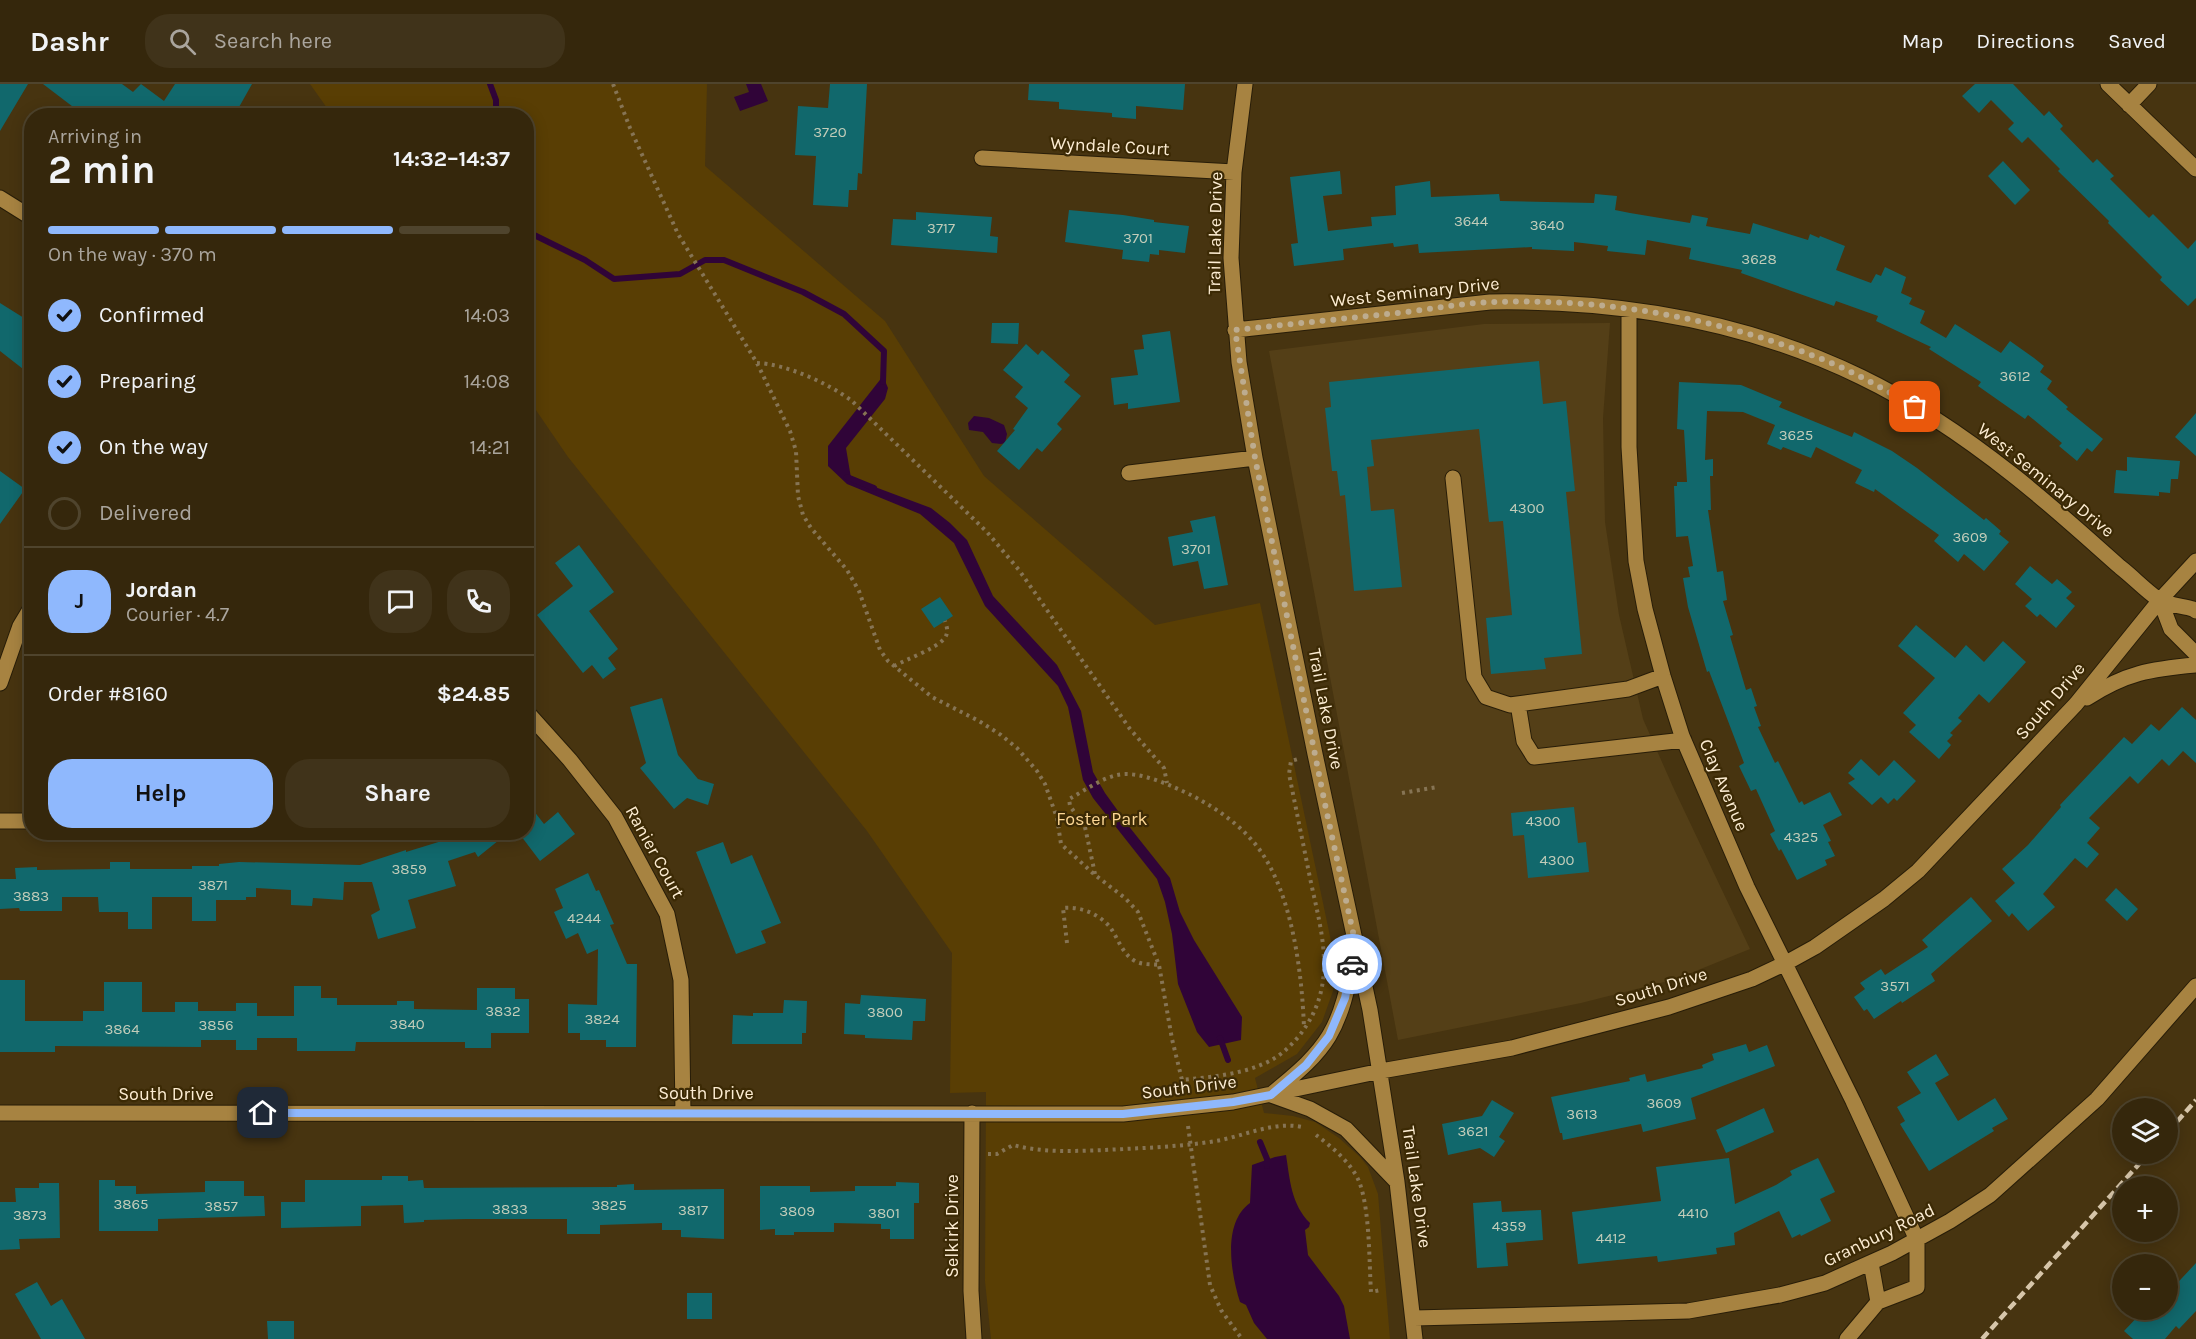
<!DOCTYPE html>
<html lang="en">
<head>
<meta charset="utf-8">
<style>
	:root { --surface:#35270c; --page:#40331a; --text:#f1f3f6; --muted:#aaa59d; --line:#4f442d; --accent:#8fb8fd }
	body { margin:0; font-family:Karla,sans-serif; background:var(--page); color:var(--text); height:100vh; display:flex; flex-direction:column; font-size:22px; white-space:nowrap }
	* { box-sizing:border-box; margin:0 }
	p { font-size:20px; color:var(--muted) }
	.icon { flex:none; width:33px; height:33px; fill:none; stroke:currentColor; stroke-width:2; stroke-linecap:round; stroke-linejoin:round }
	.map { position:relative; flex:1; overflow:hidden }
	.panel { position:absolute; left:24px; top:24px; width:510px; height:732px; display:flex; flex-direction:column; background:var(--surface); border-radius:24px; box-shadow:0 3px 15px #0003,0 0 0 2px var(--line) }
	.panel>* { flex:none }
	.fabs { position:absolute; left:2112px; top:1014px; display:grid; gap:12px }
	.fabs a { display:grid; place-items:center; width:66px; height:66px; border-radius:50%; background:var(--surface); box-shadow:0 3px 15px #0003,0 0 0 2px var(--line); font-size:30px }
	.pin { position:absolute; display:grid; place-items:center; width:51px; height:51px; color:#fff; margin:-26px; border-radius:12px; box-shadow:0 3px 9px #0006 }
	.courier { position:absolute; display:grid; place-items:center; width:60px; height:60px; margin:-30px; border:4px solid #8fb8fd; border-radius:50%; background:#fff; color:#222; box-shadow:0 2px 8px #0007 }
	.headline em { font-style:normal; font-weight:700 }
	.headline div { display:flex; flex-direction:column-reverse }
	.headline { display:flex; align-items:center; justify-content:space-between; height:102px; padding:0 24px }
	h1 { font-size:39px; font-weight:700; line-height:45px }
	.bar { display:grid; grid-template-columns:repeat(4,1fr); gap:9px 6px; align-content:center; height:72px; padding:0 24px }
	.bar i { height:8px; border-radius:4px; background:var(--line) }
	.bar .current { background:var(--accent) }
	.bar p { grid-column:span 4 }
	.line { display:flex; align-items:center; gap:15px; padding:0 24px; border-top:2px solid var(--line) }
	.line div { flex:1 }
	.round { display:grid; place-items:center; flex:none; width:63px; height:63px; border-radius:24px; background:var(--page) }
	ol { padding:0 24px; list-style:none }
	li { display:flex; align-items:center; gap:18px; height:66px }
	li p { margin-inline-start:auto }
	li .icon { padding:6px; border-radius:50%; background:var(--accent); color:#111; stroke-width:4 }
	li:last-child { color:var(--muted) }
	li i { width:33px; height:33px; border:3px solid var(--line); border-radius:50% }
	.cta { display:flex; gap:12px; margin-top:auto; padding:12px 24px }
	.cta a { flex:1; height:69px; border-radius:24px; background:var(--accent); color:#111; font-size:24px; font-weight:700; line-height:69px; text-align:center }
	.cta a+a { background:var(--page); color:var(--text) }
	header { display:flex; align-items:center; gap:36px; box-sizing:border-box; height:84px; padding:0 30px; background:var(--surface); border-bottom:2px solid var(--line) }
	header strong { font-size:28px }
	nav { display:flex; gap:33px; margin-inline-start:auto; font-size:21px }
	.search { width:420px; height:54px; background:var(--page); display:flex; align-items:center; gap:15px; box-sizing:border-box; padding:0 21px; border-radius:24px; color:var(--muted); font-size:22px }
	.map>svg:first-child { display:block }
	.built { fill:#543f17 }
	.green { fill:#593e04 }
	.water { fill:#300438 }
	.lines { fill:none; stroke-linecap:round; stroke-linejoin:round }
	.stream { stroke:#300438; stroke-width:6 }
	.building { fill:#11686c }
	.minor-casing { stroke:#281d08; stroke-width:17 }
	.path { stroke:#867454; stroke-width:4; stroke-dasharray:3 4.5; stroke-linecap:butt }
	.minor { stroke:#a78341; stroke-width:15 }
	.rail { stroke:#d7c6aa; stroke-width:4.5; stroke-dasharray:9 4.5; stroke-linecap:butt }
	.done { stroke:#bdac8f; stroke-width:6; stroke-dasharray:0 10.8 }
	.route { stroke:#8fb8fd; stroke-width:8 }
	.labels { text-anchor:middle; dominant-baseline:central; stroke-width:4.5; stroke-linejoin:round; paint-order:stroke }
	.number-label { font-size:15px; fill:#c2ccb9 }
	.street-label { font-size:18px; fill:#fdedd3; stroke:#3c2a05 }
	.park-label { font-size:18px; fill:#fcd694; stroke:#3c2a05 }
</style>
</head>
<body>
<header>
<strong>Dashr</strong>
<div class="search"><svg class="icon" aria-label="search" viewBox="0 0 24 24"><circle cx="10" cy="10" r="6"/><path d="M15 15l6 6"/></svg>Search here</div>
<nav><a>Map</a><a>Directions</a><a>Saved</a></nav>
</header>
<div class="map">
<svg width="2196" height="1255" viewBox="0 0 2196 1255">
	<rect width="100%" height="100%" fill="#473410"/>
	<path class="built" d="M1610 239 1603 334 1605 438 1619 531 1643 635 1673 703 1750 865 1676 895 1581 919 1398 956 1269 267 1484 240Z"/>
	<path class="green" d="M310 0H707L705 82 885 237 984 392 1155 541 1260 519 1335 876 1333 907 1322 938 1297 970 1255 994 1264 1029 1293 1032 1315 1038 1339 1054 1360 1073 1368 1083 1378 1110 1390 1255H991L985 1197 986 1008 950 1009 952 869 867 747 568 373 527 313 526 32 332 31Z"/>
	<path class="water" d="M746 0H761L768 17 740 27 734 13 749 8Z
		M883 292 888 304 885 315 846 364 851 394 931 424 950 439 967 456 993 512 1057 581 1081 627 1093 688 1105 709 1131 745 1170 794 1180 828 1194 856 1242 933 1241 956 1209 963 1197 948 1178 900 1172 850 1165 818 1157 795 1093 714 1083 696 1068 623 1058 602 985 522 954 459 920 430 847 400 828 382V362Z
		M974 332 989 334 1004 341 1007 350 1005 359 1001 360 992 359 983 348 969 346 968 339Z
		M1286 1071C1290 1096 1291 1120 1310 1139L1309 1143 1305 1146 1308 1171 1339 1212 1344 1222 1350 1255H1267L1254 1239 1246 1221 1240 1218C1231 1190 1222 1139 1250 1119L1252 1081 1275 1073Z"/>
	<g class="lines">
		<path class="stream" d="M490 0 496 16V32
			M526 147 585 176 614 195 680 190 705 176H724L803 208 844 230 884 267 883 298
			M847 393 874 404
			M1220 954 1228 976
			M1260 1058 1267 1075V1082"/>
	</g>
	<path class="building" d="M0 0H28L0 47Z
		M43 0H122L133 8 141 0 164 17 175 0H252L234 32H85Z
		M830 0H867L862 90 858 89 857 106H849L848 123 813 121 816 72 795 71 798 22 828 24Z
		M1029 0H1185L1183 26 1136 22V35L1112 33V29L1059 25V18L1028 16Z
		M1975 0H2013L2044 32 2049 27 2063 42 2060 45 2093 79 2097 75 2114 92 2110 95 2149 134 2153 130 2188 165 2196 156V214L2188 222 2160 196 2162 193 2108 139 2109 137 2058 87 2060 85 2028 53 2022 59 2008 45 2014 39 1991 16 1979 29 1962 12Z
		M2003 77 2030 106 2015 121 1988 92Z
		M1340 87 1342 110 1323 112 1328 147 1372 142 1371 133 1396 131 1395 102 1430 97 1431 113 1499 110 1500 117 1594 119 1595 110 1617 112 1615 126 1630 129 1690 139 1692 131 1708 134 1706 142 1750 150 1753 139 1808 156 1810 150 1819 154 1820 152 1845 162 1836 186 1871 199 1876 190 1881 192 1885 183 1906 193 1901 209 1912 214 1909 220 1925 227 1920 239 1946 254 1955 240 2001 269 2010 257 2034 274 2044 282 2040 288 2052 297 2047 305 2068 323 2066 325 2103 355 2092 368 2087 364 2077 377 2059 362 2062 359 2028 331 2025 335 1978 302 1981 298 1929 265 1931 263 1876 237 1878 232 1836 217 1834 222 1741 189 1742 186 1689 175 1691 164 1647 156 1645 171 1607 167 1608 162 1574 158V167L1532 165V163L1419 169 1418 160 1394 163 1393 159 1343 165 1344 176 1294 182 1291 160 1298 159 1290 93Z
		M1069 126 1123 131 1154 136V138L1189 142 1185 169 1159 166V171L1150 170 1149 178 1122 175 1123 166 1065 158Z
		M916 128 992 133 990 152 998 153 997 169 891 161 893 135 916 136Z
		M0 219 32 239V292L0 267Z
		M992 239H1019L1018 260 991 259Z
		M1170 247 1180 318 1128 325V319L1114 321 1111 294 1138 291 1134 266 1144 265 1142 251Z
		M1026 260 1038 271 1042 266 1070 291 1064 298 1081 312 1057 340 1062 345 1042 368 1037 364 1019 386 997 367 1015 346 1013 345 1028 324 1015 313 1023 303 1003 286Z
		M1539 277 1543 320 1566 317 1575 407 1566 408 1582 570 1544 574 1546 585 1491 590 1486 534 1512 531 1503 437 1489 438 1479 345 1371 356 1374 382 1367 383 1371 427 1394 425 1402 503 1354 507 1345 411 1340 412 1337 387H1332L1325 324 1331 323 1329 298Z
		M1679 298 1741 301 1782 318 1779 323 1852 353 1854 348 1892 367 1917 384 1984 436 1986 434 2001 447 1999 450 2009 458 1984 487 1964 470 1958 478 1934 457 1939 451 1875 405 1874 408 1855 399 1862 386 1816 363 1811 374 1783 363 1781 366 1767 360 1775 341 1743 328 1707 327 1705 376 1713 375V392H1710L1711 426H1708L1717 488 1723 487 1727 516 1723 517 1733 551 1730 552 1746 606 1751 604 1757 622 1754 623 1761 642 1758 643 1775 679 1778 677 1799 719 1802 717 1804 721 1830 708 1842 731 1823 741 1831 757 1828 758 1835 772 1825 776 1827 781 1797 796 1781 765 1779 767 1770 750 1775 747 1756 705 1751 707 1739 682 1744 679 1709 587 1707 588 1688 523 1683 494 1690 493 1688 483 1693 482 1688 452 1676 453 1674 402H1677V398H1687L1684 346 1677 345Z
		M2196 329V372L2175 353Z
		M2127 373 2180 377 2178 395H2171L2170 409 2159 408V412L2114 409 2116 386 2127 387Z
		M0 387 25 405 0 440Z
		M1215 432 1228 501 1204 505 1198 477 1173 482 1168 453 1193 448 1190 437Z
		M579 461 614 508 589 527 618 565 608 574 616 585 603 595 592 581 583 589 537 531 573 502 555 479Z
		M2030 482 2052 500 2057 495 2072 508 2066 514 2075 522 2056 544 2040 530 2037 533 2025 522 2032 515 2015 500Z
		M940 513 953 532 934 544 921 525Z
		M1916 541 1955 574 1966 561 1984 578 2003 557 2026 578 1989 619 1979 610 1958 634 1962 637 1950 649 1953 651 1947 657 1951 661 1939 675 1909 648 1916 641 1903 629 1935 594 1898 562Z
		M662 614 678 671 698 695 714 700 708 721 687 714 674 725 640 684 646 679 630 623Z
		M2182 623 2196 636V679L2183 667 2169 682 2162 675 2138 700 2130 692 2089 734 2100 744 2087 759 2099 770 2087 784 2075 774 2043 810 2055 823 2028 847 2012 829 2009 833 1995 817 2015 799 2002 785 2028 761 2061 723 2060 721 2124 653 2132 660 2151 640 2159 647Z
		M1861 675 1879 692 1894 676 1916 697 1897 717 1894 714 1888 720 1881 713 1872 721 1848 699 1855 695 1848 689Z
		M526 717 544 740 558 728 575 750 540 777 518 748H526Z
		M1574 723 1578 759 1586 758 1589 788 1528 794 1524 751 1513 752 1511 729Z
		M471 748H509L478 773 475 768 448 777 456 802 408 816 416 844 378 855 371 831 380 826 372 798H344L343 816 313 814 312 822 291 821V806L256 804V813H246V816H216V837H192V813H152V845H128V828H99L98 813H62V827H20L19 824 0 825V795H16L15 784 37 783V786L110 785V778H130V785H192V782H219V780L239 778 360 781 406 766V768Z
		M723 758 731 780 752 771 781 839 761 847 766 859 736 870 696 768Z
		M588 789 596 807 599 806 614 840 610 841 627 880H637L636 963H606V956H580V949H568V920L597 921 598 865 587 870 578 849 566 855 554 828 563 824 555 805Z
		M2116 804 2138 825 2127 837 2105 816Z
		M1971 813 1992 837 1931 890 1935 897 1902 919 1901 917 1874 935 1867 925 1864 927 1854 913 1865 905 1860 899 1881 885 1885 891 1928 863 1922 856Z
		M0 896H25V937H83V927H104V898H142V928H175V918H198V927H236V919H257V932H294V902H321V914H337V921H397V917H414V925L477 926V904H515V915H529V949H491V964H465V958H356L355 967H297V954H257V966H236V956H201V963L55 962V968H0Z
		M861 911 926 915 925 937H913L912 956 865 954V951L844 950 845 919 860 920Z
		M784 916 807 917 806 949H802V960H732L733 931 753 932V929H783Z
		M1746 960 1749 968 1767 961 1775 982 1691 1014 1696 1035 1643 1048 1641 1040 1563 1056 1562 1049H1560L1551 1013 1630 997 1629 994 1645 990 1647 998 1703 984 1702 981 1714 976 1712 970Z
		M1936 970 1949 991 1935 999 1958 1037 1995 1014 2008 1035 1992 1044 1994 1047 1929 1087 1900 1040 1905 1037 1897 1023 1921 1009 1907 988Z
		M1492 1016 1514 1029 1499 1053 1505 1057 1494 1073 1480 1064 1448 1071 1442 1040 1482 1032Z
		M1764 1024 1774 1048 1726 1069 1716 1046Z
		M1729 1074 1735 1120 1776 1101 1792 1091 1790 1087 1818 1074 1835 1108 1820 1115 1831 1137 1801 1152 1800 1150 1792 1154 1779 1127 1734 1149 1735 1161 1716 1164 1717 1170 1658 1178 1657 1172 1578 1180 1572 1128 1661 1117 1656 1083Z
		M382 1092H408V1097L423 1096 424 1104 617 1103V1101L634 1100V1106L724 1105V1155L681 1153V1146H662V1139L600 1141V1150H567V1135H467L424 1136V1138L404 1139 403 1121 361 1122V1142L281 1144V1118H305V1096H382Z
		M99 1096H115V1102H136V1110L205 1108V1097H244V1112H264L265 1132 158 1135V1147H99Z
		M896 1098 919 1099V1119H914V1155H890V1145H881V1140L834 1139V1148H794V1151H775V1145L760 1146V1102H810V1108L855 1107V1102H896Z
		M39 1099H59L60 1154 19 1155 20 1165 0 1166V1118H16L15 1104H39Z
		M1501 1117 1502 1128 1541 1126 1543 1156 1506 1159 1508 1182 1477 1184 1473 1119Z
		M2196 1179V1227L2179 1245 2176 1242 2165 1255H2133L2124 1247 2144 1226H2168V1209Z
		M37 1198 51 1222 62 1215 85 1255H41L15 1210Z
		M687 1209H712V1235H687Z
		M267 1237H294V1255H268Z"/>
	<g class="lines">
		<g class="minor-casing">
			<path id="minor" d="M1245 0 1234 88 1231 174 1239 278 1255 374 1315 670 1370 926 1397 1098 1415 1255
				M2108 0 2196 85
				M2129 21 2149 0
				M982 74 1234 88
				M0 114 32 134
				M1629 226V363L1636 477 1645 525 1663 592 1682 652 1747 803 1853 1017 1917 1156V1203L1878 1218 1871 1179
				M1235 246 1490 218C1617 216 1746 237 1861 293 1915 319 1966 354 2013 391 2050 420 2085 452 2120 483 2133 493 2145 506 2158 515 2167 521 2183 522 2193 525L2196 527
				M1129 389 1255 374
				M1453 394 1474 593 1486 613 1510 621 1628 605 1663 592
				M2160 516 2171 545 2196 570
				M0 599 20 542 32 522
				M2087 614C2126 589 2150 585 2196 581
				M1518 620 1524 657 1534 673 1684 656
				M526 627 570 676 615 733 667 830 681 896 683 1029
				M0 737H32
				M1273 1009C1293 992 1315 975 1329 952 1344 927 1349 896 1355 868
				M1271 1011 1310 1025 1346 1045 1397 1098
				M0 1029 1123 1030 1233 1018 1381 987 1512 964 1669 923 1752 895 1786 879 1815 863 1884 815 1918 787 2076 620 2160 516 2196 477
				M972 1029 971 1207 974 1255
				M1414 1234 1688 1227 1780 1211 1825 1199 1892 1169 1950 1137 1990 1111 2097 1015 2196 902
				M1847 1255 1878 1218"/>
		</g>
		<path class="path" d="M613 0 630 44 678 150 757 279 790 347 796 367 798 412 803 431 811 444 847 486 859 507 880 566 888 577 932 613 979 637 1001 651 1017 664 1037 687 1045 700 1057 734 1061 760 1095 791 1125 814 1138 828 1159 881 1172 955 1182 996C1209 993 1238 991 1263 980 1278 974 1289 964 1299 952 1339 901 1322 851 1310 794 1303 759 1296 725 1289 690L1291 677 1298 675
			M757 279C786 280 828 299 852 317L987 448 1019 486 1130 645 1164 684 1167 699
			M894 582C907 575 935 565 944 555 949 549 947 543 945 537
			M1402 709 1438 703
			M1095 790 1085 743 1070 722 1069 715C1084 707 1100 695 1117 691 1139 686 1172 702 1191 711 1216 724 1238 739 1256 761 1292 806 1302 888 1304 944
			M1067 859 1063 824C1080 822 1099 830 1110 843 1118 854 1122 870 1135 877 1142 881 1151 880 1159 881
			M1188 1042 1210 1201 1221 1226 1242 1255
			M1316 1051C1332 1063 1353 1080 1360 1100 1370 1129 1369 1177 1371 1208L1381 1206
			M988 1070H997L1013 1061C1042 1069 1075 1067 1105 1066 1142 1064 1179 1063 1216 1057 1244 1052 1274 1037 1302 1043"/>
		<use href="#minor" class="minor"/>
		<path class="rail" d="M2168 1048 2196 1016
			M1982 1255 2148 1070"/>
	</g>
	<g class="lines">
		<path class="done" d="M1352 880 1356 862 1326 725 1255 374 1235 246C1293 240 1350 234 1407 228 1436 224 1464 219 1493 218 1601 214 1713 233 1814 272 1849 285 1882 304 1915 323"/>
		<path class="route" d="M263 1029 1123 1030 1233 1018 1271 1011 1306 981 1329 952 1345 914 1352 880"/>
	</g>
	<g class="labels">
		<g class="number-label">
			<text x="830" y="48">3720</text>
			<text x="1471" y="137">3644</text>
			<text x="1547" y="141">3640</text>
			<text x="941" y="144">3717</text>
			<text x="1138" y="154">3701</text>
			<text x="1759" y="175">3628</text>
			<text x="2015" y="292">3612</text>
			<text x="1796" y="351">3625</text>
			<text x="1527" y="424">4300</text>
			<text x="1970" y="453">3609</text>
			<text x="1196" y="465">3701</text>
			<text x="1543" y="737">4300</text>
			<text x="1801" y="753">4325</text>
			<text x="1557" y="776">4300</text>
			<text x="409" y="785">3859</text>
			<text x="213" y="801">3871</text>
			<text x="31" y="812">3883</text>
			<text x="584" y="834">4244</text>
			<text x="1895" y="902">3571</text>
			<text x="503" y="927">3832</text>
			<text x="885" y="928">3800</text>
			<text x="602" y="935">3824</text>
			<text x="407" y="940">3840</text>
			<text x="216" y="941">3856</text>
			<text x="122" y="945">3864</text>
			<text x="1664" y="1019">3609</text>
			<text x="1582" y="1030">3613</text>
			<text x="1473" y="1047">3621</text>
			<text x="131" y="1120">3865</text>
			<text x="609" y="1121">3825</text>
			<text x="221" y="1122">3857</text>
			<text x="510" y="1125">3833</text>
			<text x="693" y="1126">3817</text>
			<text x="797" y="1127">3809</text>
			<text x="884" y="1129">3801</text>
			<text x="1693" y="1129">4410</text>
			<text x="30" y="1131">3873</text>
			<text x="1509" y="1142">4359</text>
			<text x="1611" y="1154">4412</text>
		</g>
		<g class="street-label">
			<text transform="translate(1110 62) rotate(3)">Wyndale Court</text>
			<text transform="translate(1215 149) rotate(-89)">Trail Lake Drive</text>
			<text transform="translate(1415 208) rotate(-6)">West Seminary Drive</text>
			<text transform="translate(2046 396) rotate(39)">West Seminary Drive</text>
			<text transform="translate(2050 617) rotate(-49)">South Drive</text>
			<text transform="translate(1326 625) rotate(79)">Trail Lake Drive</text>
			<text transform="translate(1724 701) rotate(67)">Clay Avenue</text>
			<text transform="translate(655 768) rotate(61)">Ranier Court</text>
			<text transform="translate(1661 903) rotate(-17)">South Drive</text>
			<text transform="translate(1189 1003) rotate(-7)">South Drive</text>
			<text x="706" y="1009">South Drive</text>
			<text x="166" y="1010">South Drive</text>
			<text transform="translate(1417 1103) rotate(82)">Trail Lake Drive</text>
			<text transform="translate(952 1142) rotate(-90)">Selkirk Drive</text>
			<text transform="translate(1879 1151) rotate(-26)">Granbury Road</text>
		</g>
		<g class="park-label">
			<text x="1102" y="735">Foster Park</text>
		</g>
	</g>
</svg>
<div class="fabs">
<a><svg class="icon" aria-label="layers" viewBox="0 0 24 24"><path d="M12 4l9 5-9 5-9-5zM3 14l9 5 9-5"/></svg></a>
<a>+</a>
<a>−</a>
</div>
<div class="pin" style="left:1915px;top:323px;background:#ea580c"><svg class="icon" aria-label="bag" viewBox="0 0 24 24"><path d="M5 8h14l-1 12H6zM9 8a3 3 0 0 1 6 0"/></svg></div>
<div class="pin" style="left:263px;top:1029px;background:#1f2937"><svg class="icon" aria-label="home" viewBox="0 0 24 24"><path d="M3 11l9-7 9 7M6 9v11h12V9"/></svg></div>
<div class="courier" style="left:1352px;top:880px"><svg class="icon" aria-label="car" viewBox="0 0 24 24"><path d="M5 17H2v-5l4-1 3-4h7l3 4 3 1v5h-3M9 17h6M6 11h13"/><circle cx="7" cy="17" r="2"/><circle cx="17" cy="17" r="2"/></svg></div>
<section class="panel">
<div class="headline"><div><h1>2 min</h1><p>Arriving in</p></div><em>14:32–14:37</em></div>
<div class="bar"><i class="current"></i><i class="current"></i><i class="current"></i><i></i><p>On the way · 370 m</p></div>
<ol>
<li><svg class="icon" aria-label="check" viewBox="0 0 24 24"><path d="M5 12l5 5 9-10"/></svg>Confirmed<p>14:03</p></li>
<li><svg class="icon" aria-label="check" viewBox="0 0 24 24"><path d="M5 12l5 5 9-10"/></svg>Preparing<p>14:08</p></li>
<li><svg class="icon" aria-label="check" viewBox="0 0 24 24"><path d="M5 12l5 5 9-10"/></svg>On the way<p>14:21</p></li>
<li><i></i>Delivered</li>
</ol>
<div class="line" style="height:108px"><b class="round" style="background:var(--accent);color:#111">J</b><div><b>Jordan</b><p>Courier · 4.7</p></div><a class="round"><svg class="icon" aria-label="chat" viewBox="0 0 24 24"><path d="M4 5h16v11H9l-5 4z"/></svg></a><a class="round"><svg class="icon" aria-label="phone" viewBox="0 0 24 24"><path d="M5 4h4l2 5-3 2q2 4 5 5l2-3 5 2v4C11 20 4 13 5 4z"/></svg></a></div>
<div class="line" style="height:78px"><div>Order #8160</div><b>$24.85</b></div>
<div class="cta"><a>Help</a><a>Share</a></div>
</section>
</div>
</body>
</html>
